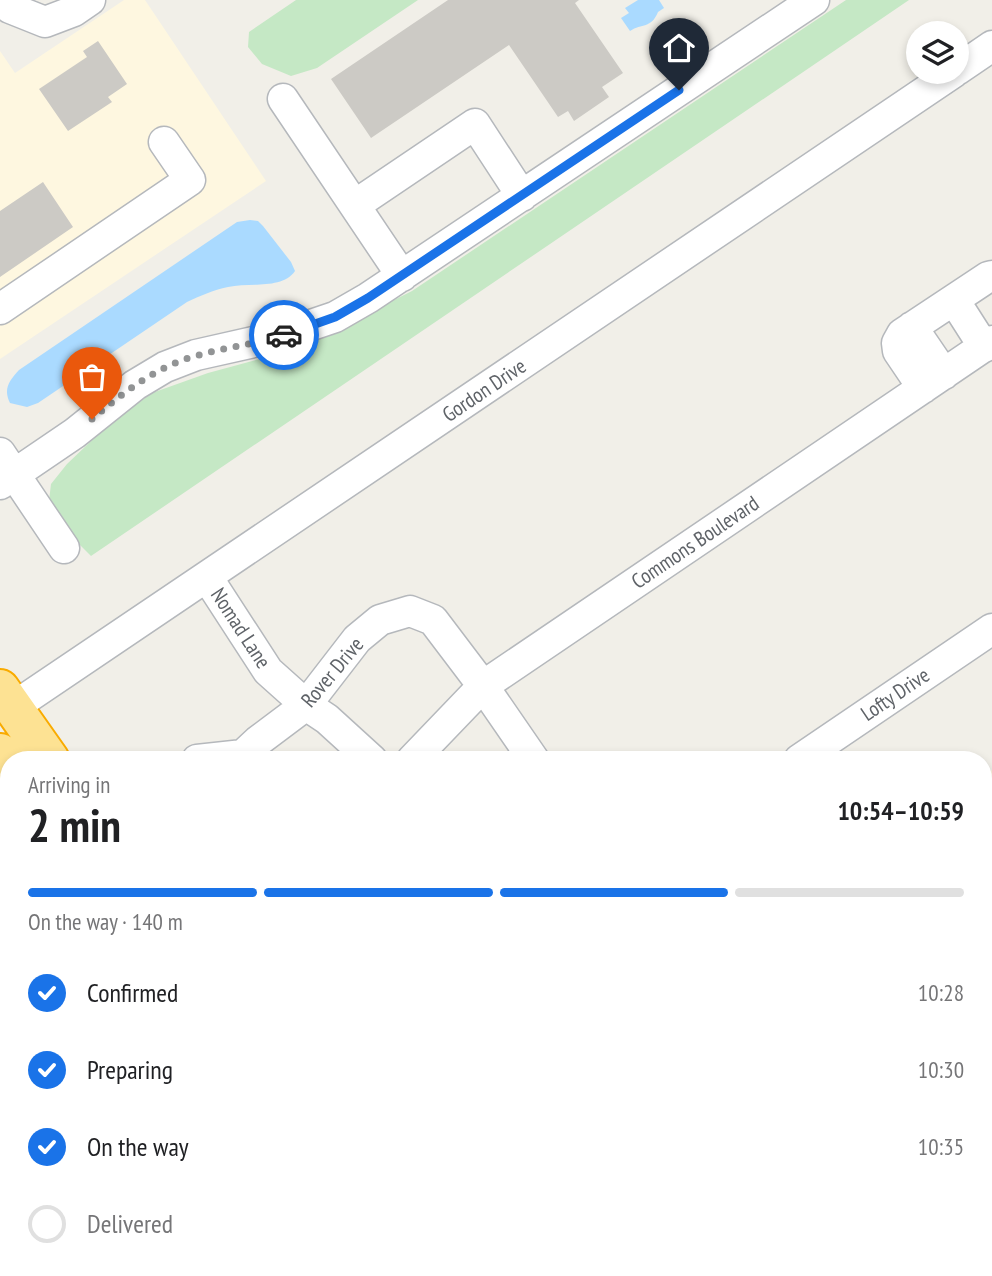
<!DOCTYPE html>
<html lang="en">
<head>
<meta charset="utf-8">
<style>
	:root { --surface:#fff; --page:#f6f6f6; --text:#202124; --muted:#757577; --line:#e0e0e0; --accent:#1a73e8 }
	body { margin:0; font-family:"PT Sans Narrow",sans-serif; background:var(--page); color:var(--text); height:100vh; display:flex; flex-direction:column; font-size:26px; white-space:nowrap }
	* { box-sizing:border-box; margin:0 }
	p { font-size:23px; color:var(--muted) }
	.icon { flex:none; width:38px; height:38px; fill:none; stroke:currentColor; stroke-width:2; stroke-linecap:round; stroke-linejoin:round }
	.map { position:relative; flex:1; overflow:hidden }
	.side { position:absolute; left:0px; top:751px; width:992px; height:527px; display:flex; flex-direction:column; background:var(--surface); border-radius:28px 28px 0 0; box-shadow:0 4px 10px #0003 }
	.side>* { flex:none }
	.controls { position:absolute; left:906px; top:21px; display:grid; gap:14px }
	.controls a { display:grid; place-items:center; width:63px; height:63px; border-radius:50%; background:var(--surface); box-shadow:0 4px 10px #0003; font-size:35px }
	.pin { position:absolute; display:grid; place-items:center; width:60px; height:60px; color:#fff; margin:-72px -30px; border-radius:50% 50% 50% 0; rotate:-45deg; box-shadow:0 0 7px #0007 }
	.pin .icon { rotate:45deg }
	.courier { position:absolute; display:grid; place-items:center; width:70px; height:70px; margin:-35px; border:5px solid #1a73e8; border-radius:50%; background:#fff; color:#222; box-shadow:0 2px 9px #0007 }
	.overview em { font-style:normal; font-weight:700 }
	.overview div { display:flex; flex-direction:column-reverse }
	.overview { display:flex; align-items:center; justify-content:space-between; height:119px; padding:0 28px }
	h1 { font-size:46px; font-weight:700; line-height:52px }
	.bar { display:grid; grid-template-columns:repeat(4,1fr); gap:10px 7px; align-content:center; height:84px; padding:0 28px }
	.bar i { height:9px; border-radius:5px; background:var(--line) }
	.bar .current { background:var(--accent) }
	.bar p { grid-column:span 4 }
	ol { padding:0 28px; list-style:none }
	li { display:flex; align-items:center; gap:21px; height:77px }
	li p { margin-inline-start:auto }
	li .icon { padding:7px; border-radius:50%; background:var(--accent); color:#fff; stroke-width:4 }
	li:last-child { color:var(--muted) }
	li i { width:38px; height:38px; border:4px solid var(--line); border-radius:50% }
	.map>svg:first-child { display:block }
	.commercial { fill:#fef7e0 }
	.green { fill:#c5e8c5 }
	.water { fill:#aadaff }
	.building { fill:#cccac5 }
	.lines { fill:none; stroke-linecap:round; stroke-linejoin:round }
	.minor-casing { stroke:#b5b8bc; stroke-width:33 }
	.highway-casing { stroke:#f9ab00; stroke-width:42 }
	.minor { stroke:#fff; stroke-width:30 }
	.highway { stroke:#fde293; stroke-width:38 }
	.done { stroke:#929495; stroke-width:7; stroke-dasharray:0 12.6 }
	.route { stroke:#1a73e8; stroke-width:9 }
	.labels { text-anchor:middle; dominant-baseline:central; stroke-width:5; stroke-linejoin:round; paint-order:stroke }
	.street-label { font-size:21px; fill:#5f6368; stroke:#fff }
</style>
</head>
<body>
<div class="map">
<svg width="992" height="1276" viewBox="0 0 992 1276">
	<rect width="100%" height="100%" fill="#f1efe8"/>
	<path class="commercial" d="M124 0H145L266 181 0 359V51L15 73Z
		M992 770V1187L984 1193V776Z
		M0 938 9 951V1160L5 1162 0 1155Z
		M9 1201V1269H220L225 1276H13L0 1257V1207Z
		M487 1269H871L860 1276H492Z"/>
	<path class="green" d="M296 0H418L317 68 291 76 262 64 248 47 249 32Z
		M846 0H909L91 556 56 521 49 501 51 484 67 464 110 423 152 393 208 373 278 354 320 337 412 291Z"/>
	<path class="water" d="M638 0H659L664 8 658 12C651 29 642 23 630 31L621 18 629 13 625 8Z
		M250 220 258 221 263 226 291 262 295 271C282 290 249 282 228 287 213 290 200 296 187 302L38 403 27 407 10 403C3 389 9 381 19 370L237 222Z"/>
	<path class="building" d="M448 0H579L575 3 623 73 602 87 609 97 574 121 568 111 558 117 509 45 371 138 331 79Z
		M98 41 127 84 108 97 112 102 68 131 39 89 87 57 83 51Z
		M43 182 73 227 0 277V211Z
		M984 880 992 893V930L984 917Z
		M992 983V1021L984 1026V989Z
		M992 1051V1083L984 1089V1057Z
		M0 1062H9V1106H0Z
		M992 1111V1150L984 1156V1116Z
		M63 1269H92L97 1276H68Z
		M112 1269H165L169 1276H101Z
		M658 1269H684L689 1276H647Z
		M714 1269H742L747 1276 757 1269H815L805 1276H719Z"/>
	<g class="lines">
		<g class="minor-casing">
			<path id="minor" d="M4 0 10 8 45 22 74 11 90 0
				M957 70 992 46
				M283 99 402 276
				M355 205 475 124 522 196
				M954 300 984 347
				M0 309 190 180 164 142
				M912 327 944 374
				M923 388 898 351 897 343 902 334 988 277 992 276
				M0 453 64 548
				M0 484 75 433 135 385 165 367 196 355 276 337 335 317 368 298 814 0
				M207 577 268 671 306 705 327 719 372 760
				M12 708 954 72
				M197 760 243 755 258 741 306 705 357 639 380 620 410 611 433 620 483 686 534 760
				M412 760 483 686 992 341
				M799 760 992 629
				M984 949 992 961
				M984 1043 992 1037
				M984 1101 992 1096
				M0 1189 9 1185
				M550 1269 555 1276
				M698 1269 703 1276
				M595 1276 606 1269"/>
		</g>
		<g class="highway-casing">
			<path id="highway" d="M0 689 50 760
				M0 753 9 763
				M0 802 9 815
				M311 1269 316 1276
				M391 1269 396 1276"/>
		</g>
		<use href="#minor" class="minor"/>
		<use href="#highway" class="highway"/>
	</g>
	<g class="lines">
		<path class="done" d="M92 419C124 392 158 365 199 355 227 347 256 344 284 335"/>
		<path class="route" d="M284 335 335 317 368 298 679 90"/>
	</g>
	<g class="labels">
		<g class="street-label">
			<text transform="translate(484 390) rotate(-34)">Gordon Drive</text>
			<text transform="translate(695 542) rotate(-34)">Commons Boulevard</text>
			<text transform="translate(241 628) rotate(57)">Nomad Lane</text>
			<text transform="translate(332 672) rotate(-50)">Rover Drive</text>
			<text transform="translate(895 694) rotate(-34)">Lofty Drive</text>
		</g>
	</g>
</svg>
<div class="controls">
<a><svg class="icon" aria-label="layers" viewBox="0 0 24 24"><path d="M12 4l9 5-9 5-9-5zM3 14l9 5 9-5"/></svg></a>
</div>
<div class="pin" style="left:92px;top:419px;background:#ea580c"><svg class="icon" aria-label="bag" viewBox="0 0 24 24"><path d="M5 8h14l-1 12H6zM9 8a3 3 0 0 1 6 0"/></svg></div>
<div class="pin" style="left:679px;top:90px;background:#1f2937"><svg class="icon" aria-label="home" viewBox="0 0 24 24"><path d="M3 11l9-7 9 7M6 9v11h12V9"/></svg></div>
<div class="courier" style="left:284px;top:335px"><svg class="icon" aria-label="car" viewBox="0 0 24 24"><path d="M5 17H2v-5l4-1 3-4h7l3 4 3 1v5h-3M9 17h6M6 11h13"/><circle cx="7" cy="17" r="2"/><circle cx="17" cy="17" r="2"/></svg></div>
<section class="side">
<div class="overview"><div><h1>2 min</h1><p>Arriving in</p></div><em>10:54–10:59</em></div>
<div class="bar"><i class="current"></i><i class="current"></i><i class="current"></i><i></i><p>On the way · 140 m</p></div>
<ol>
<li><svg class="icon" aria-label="check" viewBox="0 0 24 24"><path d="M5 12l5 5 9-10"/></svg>Confirmed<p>10:28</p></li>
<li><svg class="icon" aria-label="check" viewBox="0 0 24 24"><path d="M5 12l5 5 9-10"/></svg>Preparing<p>10:30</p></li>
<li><svg class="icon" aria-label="check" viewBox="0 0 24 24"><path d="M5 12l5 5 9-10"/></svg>On the way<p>10:35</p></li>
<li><i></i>Delivered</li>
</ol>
</section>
</div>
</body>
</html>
